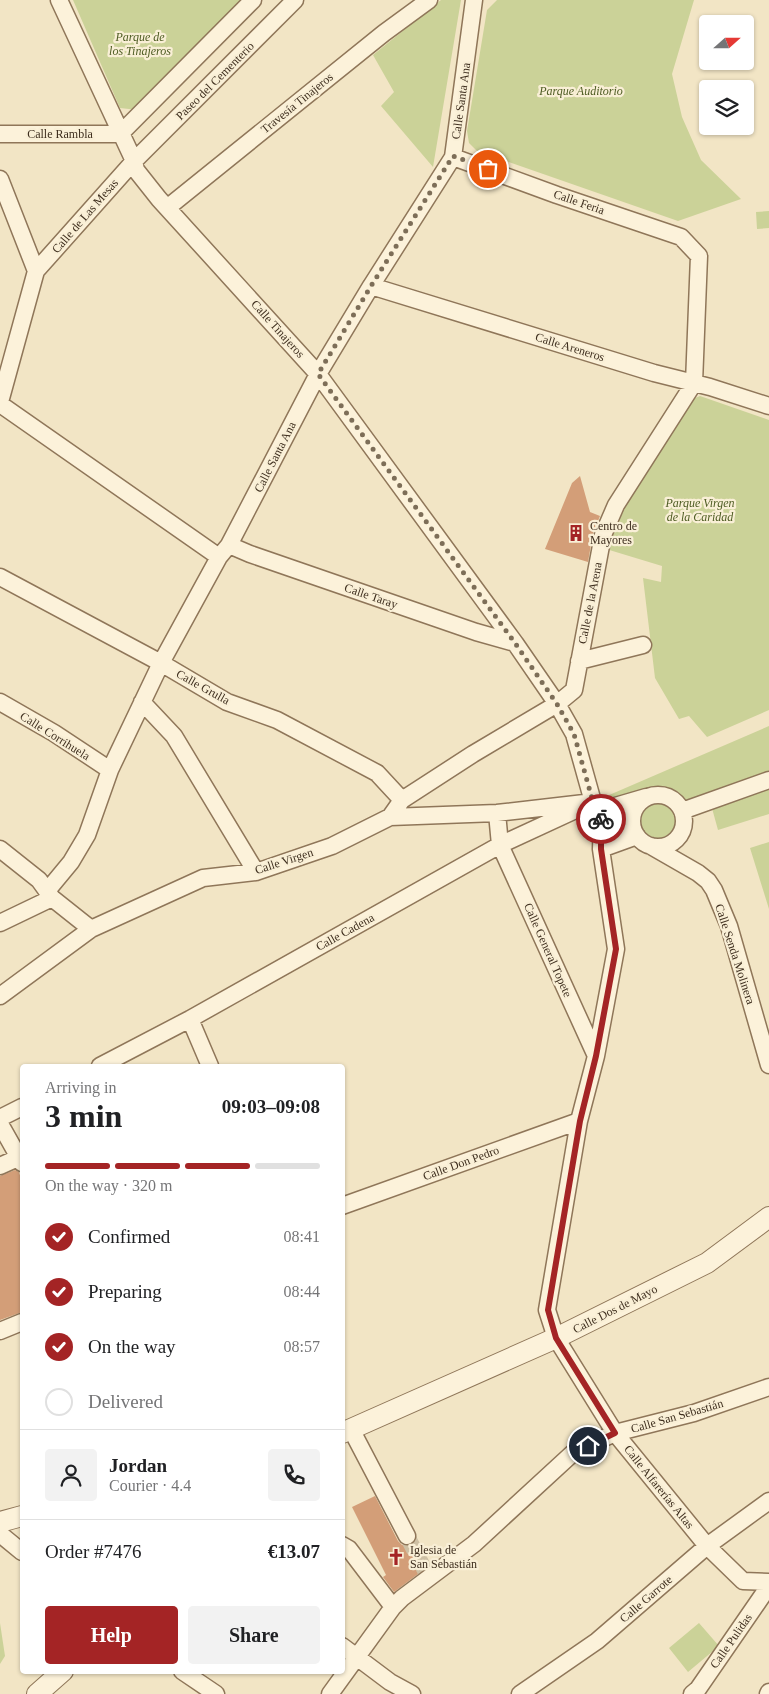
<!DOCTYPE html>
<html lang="en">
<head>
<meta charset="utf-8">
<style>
	:root { --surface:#fff; --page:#f2f2f2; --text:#202124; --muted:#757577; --line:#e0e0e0; --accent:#a42425 }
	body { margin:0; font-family:Georgia,serif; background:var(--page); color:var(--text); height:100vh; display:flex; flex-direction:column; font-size:19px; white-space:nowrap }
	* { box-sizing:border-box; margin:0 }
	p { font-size:16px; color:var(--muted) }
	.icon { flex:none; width:28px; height:28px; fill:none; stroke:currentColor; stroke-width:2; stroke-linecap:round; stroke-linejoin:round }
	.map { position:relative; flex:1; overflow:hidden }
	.side { position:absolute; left:20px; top:1064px; width:325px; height:610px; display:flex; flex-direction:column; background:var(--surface); border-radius:5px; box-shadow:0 1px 4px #0004 }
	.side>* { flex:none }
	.needle { width:32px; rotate:69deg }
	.buttons { position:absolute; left:699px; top:15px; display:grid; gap:10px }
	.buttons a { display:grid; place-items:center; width:55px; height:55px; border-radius:5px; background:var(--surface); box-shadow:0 1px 4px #0004; font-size:25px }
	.pin { position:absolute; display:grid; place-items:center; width:42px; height:42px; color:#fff; margin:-21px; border:2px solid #fff; border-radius:50%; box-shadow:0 1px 5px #0007 }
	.courier { position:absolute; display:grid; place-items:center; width:50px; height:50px; margin:-25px; border:4px solid #a42425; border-radius:50%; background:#fff; color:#222; box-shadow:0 1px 6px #0007 }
	.head em { font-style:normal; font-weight:700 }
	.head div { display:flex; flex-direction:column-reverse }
	.head { display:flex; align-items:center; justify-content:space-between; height:85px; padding:0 25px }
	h1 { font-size:32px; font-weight:700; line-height:38px }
	.bar { display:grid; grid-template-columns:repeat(4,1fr); gap:8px 5px; align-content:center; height:60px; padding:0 25px }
	.bar i { height:6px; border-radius:4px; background:var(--line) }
	.bar .current { background:var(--accent) }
	.bar p { grid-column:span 4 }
	.line { display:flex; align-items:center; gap:12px; padding:0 25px; border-top:1px solid var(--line) }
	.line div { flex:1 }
	.round { display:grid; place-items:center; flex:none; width:52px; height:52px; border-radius:5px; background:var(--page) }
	ol { padding:0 25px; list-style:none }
	li { display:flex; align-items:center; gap:15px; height:55px }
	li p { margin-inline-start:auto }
	li .icon { padding:5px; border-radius:50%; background:var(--accent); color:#fff; stroke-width:4 }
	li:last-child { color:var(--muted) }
	li i { width:28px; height:28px; border:2px solid var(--line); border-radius:50% }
	.action { display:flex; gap:10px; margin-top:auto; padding:10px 25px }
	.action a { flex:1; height:58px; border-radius:5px; background:var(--accent); color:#fff; font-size:20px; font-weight:700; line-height:58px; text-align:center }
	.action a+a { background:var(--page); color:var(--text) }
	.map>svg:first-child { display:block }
	.green { fill:#cbd298 }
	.building { fill:#d39e78 }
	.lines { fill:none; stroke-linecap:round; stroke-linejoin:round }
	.minor-tunnel { stroke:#cec0a4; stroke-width:16; stroke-dasharray:16 8; stroke-linecap:butt }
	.minor-casing { stroke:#8f7659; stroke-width:19 }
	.tertiary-casing { stroke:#8f7659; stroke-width:22 }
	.minor { stroke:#fcf2da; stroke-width:16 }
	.tertiary { stroke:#fcf2da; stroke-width:20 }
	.done { stroke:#7d6e58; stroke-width:5; stroke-dasharray:0 9 }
	.route { stroke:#a42425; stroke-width:6 }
	.labels { text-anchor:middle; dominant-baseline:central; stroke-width:4.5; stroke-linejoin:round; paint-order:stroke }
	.park-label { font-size:12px; font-style:italic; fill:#4e5c23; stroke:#f9efd6 }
	.street-label { font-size:12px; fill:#3e2e1e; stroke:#f9efd6 }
	.poi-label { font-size:12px; fill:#3e2e1e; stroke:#f9efd6; text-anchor:start }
</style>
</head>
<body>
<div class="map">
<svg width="769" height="1694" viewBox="0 0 769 1694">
	<rect width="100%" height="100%" fill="#f2e5c5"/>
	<path class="green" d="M73 0H243L138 110 120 108Z
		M441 0H461L433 167 381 106 394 92 373 55Z
		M497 0H694L672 74 682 117 701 160 741 199 678 221 477 151 469 143 467 131 487 10Z
		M769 211V228L757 229 756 212Z
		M700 396 769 420V710L707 737 689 716 679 719 655 678 643 578 661 582 662 566 606 549 618 510 690 400Z
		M769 726V814L718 830 710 801 682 811C678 805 675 800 668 797 653 790 615 806 598 811L593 802Z
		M641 821a19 19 0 1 1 38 0a19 19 0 1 1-38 0Z
		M769 842V909L750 848Z
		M0 1623 5 1656 0 1664Z
		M699 1623 719 1646 688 1672 669 1648Z"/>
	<path class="building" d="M580 476 590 512 600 516 593 533 588 562 545 549 572 483Z
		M15 1170 19 1172 22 1182V1312L0 1320V1176Z
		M375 1496 398 1541 402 1545 409 1546 422 1571 394 1592 383 1577 386 1575 352 1507Z"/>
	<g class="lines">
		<path class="minor-tunnel" d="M407 1536 429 1578"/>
		<g class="minor-casing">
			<path id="minor" d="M59 0 134 161 136 170 159 199 318 374 515 643 557 704 574 734 593 802 602 822 601 849 616 949 596 1056 579 1121 547 1310 556 1338 615 1433 707 1546 743 1581 769 1582
				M0 134H120L253 0
				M0 179 36 271
				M167 208 384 33 429 0
				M371 286 654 373 710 387 769 406
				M0 402 36 271 134 161 295 0
				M0 404 219 557
				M229 545 250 554 476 632 515 643
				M0 577 161 663 227 702 277 720 377 773 402 800
				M579 661 643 645
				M0 702 54 733 110 770
				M142 702 174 736 256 872
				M632 821a26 26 0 1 1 52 0a26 26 0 1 1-52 0Z
				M598 811 646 797
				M682 811 769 780
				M497 813 500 845 596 1056
				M390 817 402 800 473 754 557 704 574 690 603 535 616 505 694 383 699 256 681 237 557 195 453 157
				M602 822 635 833
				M651 846 698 873 708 881 714 890 729 926 769 1065
				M0 849 39 880 52 898 0 923
				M601 849 637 836
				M47 891 71 862 87 835 110 770 161 663 219 557 229 545 318 374 371 286 453 157 474 0
				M52 898 91 929
				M0 996 91 929 203 878 256 872 332 846 390 817 497 813 593 802
				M190 1019 210 1066
				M100 1066 190 1019 500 845 580 808
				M0 1118 22 1107
				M0 1124 22 1163
				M0 1166 20 1157
				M342 1206 579 1121
				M0 1331 22 1322
				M351 1429 407 1536
				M0 1534 22 1552
				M342 1545 349 1549 393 1607
				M342 1646 390 1682 412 1694
				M182 1671 216 1694
				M330 1694 393 1607 402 1598 474 1544 574 1452 615 1433 694 1413 769 1387
				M520 1694 597 1641 707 1546 769 1501
				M692 1694 698 1689 769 1586
				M768 1694 769 1692"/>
		</g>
		<g class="tertiary-casing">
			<path id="tertiary" d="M342 1433 556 1338 707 1263 769 1217
				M0 1522 22 1516
				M37 1694 63 1671"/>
		</g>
		<use href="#minor" class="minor"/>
		<use href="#tertiary" class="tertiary"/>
	</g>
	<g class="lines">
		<path class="done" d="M488 169 453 156 371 286 318 374 515 643 557 704 574 734 593 802 601 819"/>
		<path class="route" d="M588 1446 615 1433 556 1338 548 1310 580 1121 596 1056 616 949 601 849V819"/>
	</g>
	<defs>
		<g id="building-bare" transform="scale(1.35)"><path d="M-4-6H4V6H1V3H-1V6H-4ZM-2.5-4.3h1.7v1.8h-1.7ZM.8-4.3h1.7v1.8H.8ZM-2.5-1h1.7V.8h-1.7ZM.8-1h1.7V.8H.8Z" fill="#a42425" stroke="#f9efd6" stroke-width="2.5" paint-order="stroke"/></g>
		<g id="church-bare" transform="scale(1.35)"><path d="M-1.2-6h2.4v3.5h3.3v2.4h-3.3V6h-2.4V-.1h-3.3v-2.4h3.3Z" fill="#a42425" stroke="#f9efd6" stroke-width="2.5" paint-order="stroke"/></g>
	</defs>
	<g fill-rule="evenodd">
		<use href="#building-bare" x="576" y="533"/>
		<use href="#church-bare" x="396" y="1557"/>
	</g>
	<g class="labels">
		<g class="park-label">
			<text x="140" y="37">Parque de<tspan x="140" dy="14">los Tinajeros</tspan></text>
			<text x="581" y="91">Parque Auditorio</text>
			<text x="700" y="503">Parque Virgen<tspan x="700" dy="14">de la Caridad</tspan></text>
		</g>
		<g class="street-label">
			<text transform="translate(215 81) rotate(-45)">Paseo del Cementerio</text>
			<text transform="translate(461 101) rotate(-82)">Calle Santa Ana</text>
			<text transform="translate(297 103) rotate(-39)">Travesía Tinajeros</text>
			<text x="60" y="134">Calle Rambla</text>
			<text transform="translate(579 202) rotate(19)">Calle Feria</text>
			<text transform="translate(85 216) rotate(-49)">Calle de Las Mesas</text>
			<text transform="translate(278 329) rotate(48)">Calle Tinajeros</text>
			<text transform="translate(570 347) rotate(17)">Calle Areneros</text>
			<text transform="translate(275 457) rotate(-63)">Calle Santa Ana</text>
			<text transform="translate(371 596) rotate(19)">Calle Taray</text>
			<text transform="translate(590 603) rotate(-79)">Calle de la Arena</text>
			<text transform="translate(203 687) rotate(29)">Calle Grulla</text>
			<text transform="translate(55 736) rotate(32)">Calle Corrihuela</text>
			<text transform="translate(284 861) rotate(-18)">Calle Virgen</text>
			<text transform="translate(345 932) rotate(-29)">Calle Cadena</text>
			<text transform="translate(548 950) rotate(66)">Calle General Topete</text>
			<text transform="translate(735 954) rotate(72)">Calle Senda Molinera</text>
			<text transform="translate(461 1163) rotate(-20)">Calle Don Pedro</text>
			<text transform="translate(615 1309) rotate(-27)">Calle Dos de Mayo</text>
			<text transform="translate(677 1416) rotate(-16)">Calle San Sebastián</text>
			<text transform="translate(659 1487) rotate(51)">Calle Alfarerías Altas</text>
			<text transform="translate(646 1599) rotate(-41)">Calle Garrote</text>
			<text transform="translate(731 1641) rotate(-55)">Calle Pulidas</text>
		</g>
		<g class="poi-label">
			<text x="590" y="526">Centro de<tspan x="590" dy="14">Mayores</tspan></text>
			<text x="410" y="1550">Iglesia de<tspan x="410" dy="14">San Sebastián</tspan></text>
		</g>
	</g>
</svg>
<div class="buttons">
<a><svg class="needle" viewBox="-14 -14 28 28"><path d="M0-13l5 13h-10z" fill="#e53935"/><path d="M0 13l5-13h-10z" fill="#757577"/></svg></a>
<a><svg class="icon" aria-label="layers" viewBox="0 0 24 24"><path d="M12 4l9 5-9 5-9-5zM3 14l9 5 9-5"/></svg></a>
</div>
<div class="pin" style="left:488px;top:169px;background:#ea580c"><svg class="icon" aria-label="bag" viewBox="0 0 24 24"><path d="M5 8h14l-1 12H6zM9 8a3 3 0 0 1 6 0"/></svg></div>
<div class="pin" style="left:588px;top:1446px;background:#1f2937"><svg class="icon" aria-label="home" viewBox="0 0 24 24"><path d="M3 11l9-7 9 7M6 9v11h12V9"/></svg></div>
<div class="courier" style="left:601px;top:819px"><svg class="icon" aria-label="bike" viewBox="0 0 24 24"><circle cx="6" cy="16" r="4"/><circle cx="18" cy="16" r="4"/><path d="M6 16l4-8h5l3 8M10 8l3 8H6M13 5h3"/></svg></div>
<section class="side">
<div class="head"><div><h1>3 min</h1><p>Arriving in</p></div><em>09:03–09:08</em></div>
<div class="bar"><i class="current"></i><i class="current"></i><i class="current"></i><i></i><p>On the way · 320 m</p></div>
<ol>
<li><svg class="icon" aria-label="check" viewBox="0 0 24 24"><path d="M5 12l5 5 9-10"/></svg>Confirmed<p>08:41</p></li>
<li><svg class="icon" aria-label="check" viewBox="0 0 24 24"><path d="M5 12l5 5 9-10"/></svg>Preparing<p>08:44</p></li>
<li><svg class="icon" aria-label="check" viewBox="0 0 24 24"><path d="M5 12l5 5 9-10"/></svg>On the way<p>08:57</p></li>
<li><i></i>Delivered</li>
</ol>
<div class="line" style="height:90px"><a class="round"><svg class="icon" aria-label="person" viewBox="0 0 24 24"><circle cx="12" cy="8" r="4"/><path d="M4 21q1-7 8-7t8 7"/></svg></a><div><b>Jordan</b><p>Courier · 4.4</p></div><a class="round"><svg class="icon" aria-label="phone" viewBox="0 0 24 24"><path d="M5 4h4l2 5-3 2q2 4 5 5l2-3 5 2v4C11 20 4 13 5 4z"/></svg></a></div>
<div class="line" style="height:65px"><div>Order #7476</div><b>€13.07</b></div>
<div class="action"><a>Help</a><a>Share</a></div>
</section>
</div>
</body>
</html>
